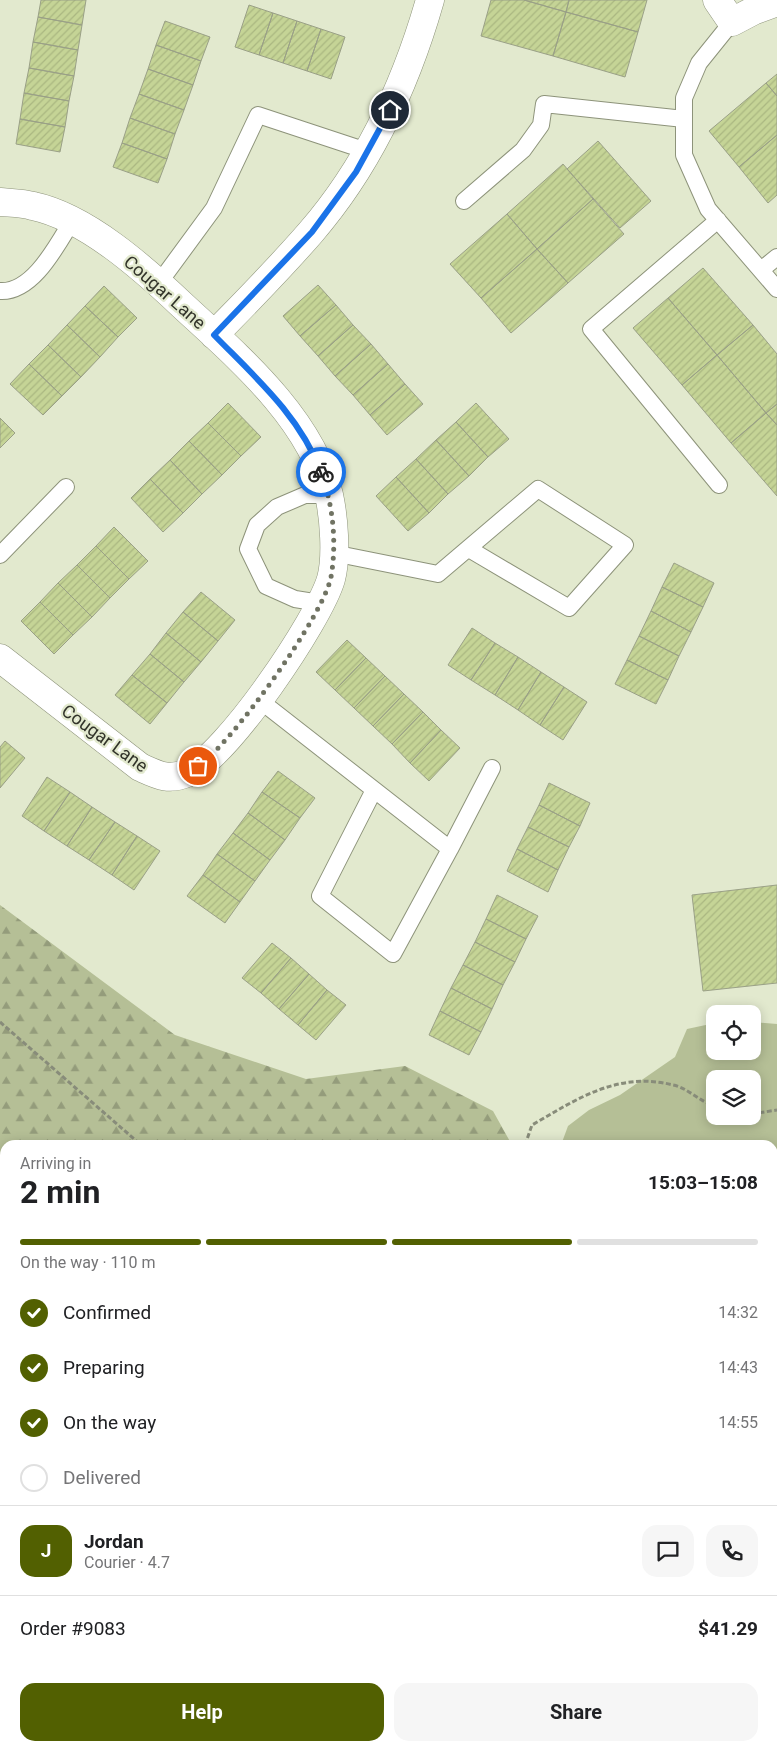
<!DOCTYPE html>
<html lang="en">
<head>
<meta charset="utf-8">
<style>
	:root { --surface:#fff; --page:#f6f6f6; --text:#202124; --muted:#757577; --line:#e0e0e0; --accent:#526001 }
	body { margin:0; font-family:Roboto,sans-serif; background:var(--page); color:var(--text); height:100vh; display:flex; flex-direction:column; font-size:19px; white-space:nowrap }
	* { box-sizing:border-box; margin:0 }
	p { font-size:16px; color:var(--muted) }
	.icon { flex:none; width:28px; height:28px; fill:none; stroke:currentColor; stroke-width:2; stroke-linecap:round; stroke-linejoin:round }
	.map { position:relative; flex:1; overflow:hidden }
	.side { position:absolute; left:0px; top:1140px; width:778px; height:611px; display:flex; flex-direction:column; background:var(--surface); border-radius:15px 15px 0 0; box-shadow:0 2px 12px #0003 }
	.side>* { flex:none }
	.controls { position:absolute; left:706px; top:1005px; display:grid; gap:10px }
	.controls a { display:grid; place-items:center; width:55px; height:55px; border-radius:10px; background:var(--surface); box-shadow:0 2px 12px #0003; font-size:25px }
	.pin { position:absolute; display:grid; place-items:center; width:42px; height:42px; color:#fff; margin:-21px; border:2px solid #fff; border-radius:50%; box-shadow:0 1px 5px #0007 }
	.courier { position:absolute; display:grid; place-items:center; width:50px; height:50px; margin:-25px; border:4px solid #1a73e8; border-radius:50%; background:#fff; color:#222; box-shadow:0 1px 6px #0007 }
	.summary em { font-style:normal; font-weight:700 }
	.summary div { display:flex; flex-direction:column-reverse }
	.summary { display:flex; align-items:center; justify-content:space-between; height:85px; padding:0 20px }
	h1 { font-size:32px; font-weight:700; line-height:38px }
	.bar { display:grid; grid-template-columns:repeat(4,1fr); gap:8px 5px; align-content:center; height:60px; padding:0 20px }
	.bar i { height:6px; border-radius:4px; background:var(--line) }
	.bar .selected { background:var(--accent) }
	.bar p { grid-column:span 4 }
	.line { display:flex; align-items:center; gap:12px; padding:0 20px; border-top:1px solid var(--line) }
	.line div { flex:1 }
	.round { display:grid; place-items:center; flex:none; width:52px; height:52px; border-radius:15px; background:var(--page) }
	ol { padding:0 20px; list-style:none }
	li { display:flex; align-items:center; gap:15px; height:55px }
	li p { margin-inline-start:auto }
	li .icon { padding:5px; border-radius:50%; background:var(--accent); color:#fff; stroke-width:4 }
	li:last-child { color:var(--muted) }
	li i { width:28px; height:28px; border:2px solid var(--line); border-radius:50% }
	.primary-button { display:flex; gap:10px; margin-top:auto; padding:10px 20px }
	.primary-button a { flex:1; height:58px; border-radius:15px; background:var(--accent); color:#fff; font-size:20px; font-weight:700; line-height:58px; text-align:center }
	.primary-button a+a { background:var(--page); color:var(--text) }
	.map>svg:first-child { display:block }
	.grass { fill:#b5bf96; fill-rule:evenodd }
	.forest { fill:url(#forest-firs) }
	.park { fill:url(#park-dots) }
	.lines { fill:none; stroke-linecap:round; stroke-linejoin:round }
	.stream { stroke:#879459; stroke-width:8 }
	.building { fill:url(#building-hatch); stroke:#9aa087 }
	.lane-casing { stroke:#8d937a; stroke-width:18 }
	.street-casing { stroke:#8d937a; stroke-width:29 }
	.secondary-casing { stroke:#8d937a; stroke-width:29 }
	.path { stroke:#888c7a; stroke-width:3; stroke-dasharray:5 2.5; stroke-linecap:butt }
	.lane { stroke:#fff; stroke-width:16 }
	.street { stroke:#fff; stroke-width:28 }
	.secondary { stroke:#fff; stroke-width:28 }
	.done { stroke:#707363; stroke-width:5; stroke-dasharray:0 9 }
	.route { stroke:#1a73e8; stroke-width:6 }
	.labels { text-anchor:middle; dominant-baseline:central; stroke-width:4.5; stroke-linejoin:round; paint-order:stroke }
	.street-label { font-size:18px; fill:#32342a; stroke:#e2e9ce }
</style>
</head>
<body>
<div class="map">
<svg width="777" height="1751" viewBox="0 0 777 1751">
	<defs>
		<pattern id="forest-firs" width="22" height="20" patternUnits="userSpaceOnUse" patternTransform="scale(1.25)"><rect width="22" height="20" fill="#b5bf96"/><path d="M5 1l3.5 6h-7zM16 11l3.5 6h-7z" fill="#949c7b"/></pattern>
		<pattern id="park-dots" width="8" height="8" patternUnits="userSpaceOnUse" patternTransform="scale(1.25)"><rect width="8" height="8" fill="#b5bf96"/><path d="M2 2h.1M6 6h.1" fill="none" stroke="#949c7b" stroke-width="1.8" stroke-linecap="round"/></pattern>
		<pattern id="building-hatch" width="6" height="6" patternUnits="userSpaceOnUse" patternTransform="scale(1.25)"><rect width="6" height="6" fill="#c5d496"/><path d="M-1 1l2-2M0 6l6-6M5 7l2-2" fill="none" stroke="#aab781"/></pattern>
	</defs>
	<rect width="100%" height="100%" fill="#e2e9ce"/>
	<path class="grass" d="M753 1022 777 1024V1284L773 1285 772 1145H561L568 1126 589 1110 620 1095 675 1057 687 1029 715 1023V1051H752ZM715 1079H752V1116H715Z"/>
	<path class="forest" d="M0 905 175 1035 306 1079 405 1066 493 1111 512 1145H5V1567L0 1546Z
		M777 1248V1545L772 1548V1249Z
		M54 1746H481L474 1751H56Z"/>
	<path class="park" d="M777 1332V1473L773 1476 772 1333Z
		M5 1493V1746H373L366 1751H0V1501Z"/>
	<g class="lines">
		<path class="stream" d="M0 1171 5 1176
			M772 1333 777 1332"/>
	</g>
	<path class="building" d="M41 0H86L82 25 38 17Z
		M491 0H524L566 12 553 56 481 36Z
		M524 0H569L566 12Z
		M569 0H647L638 32 566 12Z
		M249 5 273 13 259 55 235 47Z
		M566 12 638 32 625 77 553 56Z
		M273 13 297 21 283 63 259 55Z
		M38 17 82 25 78 50 33 42Z
		M165 21 210 37 201 61 156 45Z
		M297 21 321 29 307 71 283 63Z
		M321 29 345 37 331 79 307 71Z
		M33 42 78 50 74 76 29 68Z
		M156 45 201 61 193 85 148 69Z
		M29 68 74 76 69 101 24 93Z
		M148 69 193 85 184 110 139 94Z
		M777 74V96L766 83Z
		M766 83 777 96V135L739 167 709 131Z
		M24 93 69 101 65 127 20 119Z
		M139 94 184 110 175 134 130 118Z
		M130 118 175 134 167 159 122 143Z
		M20 119 65 127 60 152 16 144Z
		M777 135V195L768 203 739 167Z
		M598 141 651 201 620 228 567 169Z
		M122 143 167 159 158 183 113 167Z
		M563 164 593 199 537 249 507 214Z
		M593 199 624 234 568 283 537 249Z
		M507 214 537 249 481 298 450 264Z
		M537 249 568 283 511 333 481 298Z
		M703 268 753 325 717 355 668 298Z
		M318 285 336 305 300 336 283 316Z
		M104 286 137 318 118 337 85 306Z
		M668 298 717 355 682 385 633 328Z
		M336 305 353 325 318 356 300 336Z
		M85 306 118 337 100 357 67 325Z
		M67 325 100 357 81 377 48 345Z
		M353 325 371 344 335 376 318 356Z
		M753 325 777 354V404L766 413 717 355Z
		M371 344 388 364 353 395 335 376Z
		M48 345 81 377 62 396 29 364Z
		M717 355 766 413 731 443 682 385Z
		M29 364 62 396 43 415 10 384Z
		M388 364 405 384 370 415 353 395Z
		M405 384 423 404 387 435 370 415Z
		M228 403 261 437 241 456 208 423Z
		M476 403 509 439 488 457 456 422Z
		M777 404V425L766 413Z
		M766 413 777 425V496L731 443Z
		M0 418 15 433 0 448Z
		M456 422 488 457 469 476 436 440Z
		M208 423 241 456 222 475 189 441Z
		M436 440 469 476 448 494 416 459Z
		M189 441 222 475 202 494 170 460Z
		M416 459 448 494 429 513 396 477Z
		M170 460 202 494 183 513 150 479Z
		M396 477 429 513 408 531 376 496Z
		M150 479 183 513 163 532 131 498Z
		M114 527 148 561 129 579 96 546Z
		M96 546 129 579 110 598 77 565Z
		M674 563 714 583 703 607 662 587Z
		M77 565 110 598 92 617 58 583Z
		M58 583 92 617 73 635 40 602Z
		M662 587 703 607 691 632 651 611Z
		M201 592 235 620 218 641 183 612Z
		M40 602 73 635 54 654 21 621Z
		M651 611 691 632 679 656 639 636Z
		M183 612 218 641 201 662 166 633Z
		M472 628 495 643 471 680 448 665Z
		M166 633 201 662 184 682 150 654Z
		M639 636 679 656 668 680 627 660Z
		M347 640 366 658 335 690 316 672Z
		M495 643 518 657 495 695 471 680Z
		M150 654 184 682 167 703 132 675Z
		M518 657 541 672 518 710 495 695Z
		M366 658 385 676 354 708 335 690Z
		M627 660 668 680 656 704 615 684Z
		M541 672 564 687 540 725 518 710Z
		M132 675 167 703 150 724 115 695Z
		M385 676 404 694 373 726 354 708Z
		M564 687 587 702 563 740 540 725Z
		M404 694 423 712 392 744 373 726Z
		M423 712 441 730 410 763 392 744Z
		M441 730 460 748 429 781 410 763Z
		M5 741 25 758 0 788V747Z
		M278 771 315 798 300 818 262 792Z
		M47 777 70 792 44 831 22 816Z
		M549 783 590 803 580 826 539 805Z
		M70 792 92 807 67 846 44 831Z
		M262 792 300 818 285 840 248 813Z
		M539 805 580 826 569 847 528 827Z
		M92 807 115 822 89 860 67 846Z
		M248 813 285 840 270 860 233 833Z
		M115 822 137 836 112 875 89 860Z
		M528 827 569 847 558 870 517 849Z
		M233 833 270 860 255 881 217 854Z
		M137 836 160 851 134 890 112 875Z
		M517 849 558 870 548 892 507 871Z
		M217 854 255 881 240 902 203 875Z
		M203 875 240 902 225 923 187 896Z
		M777 885V983L703 991 692 895Z
		M497 895 538 916 526 939 486 919Z
		M486 919 526 939 515 962 475 942Z
		M475 942 515 962 503 985 463 965Z
		M272 943 291 958 261 993 242 978Z
		M291 958 309 974 279 1009 261 993Z
		M463 965 503 985 492 1009 451 988Z
		M309 974 327 990 298 1025 279 1009Z
		M451 988 492 1009 481 1032 440 1011Z
		M327 990 346 1005 316 1040 298 1025Z
		M440 1011 481 1032 469 1055 429 1035Z
		M772 1724 777 1730V1751H726L723 1746H772Z
		M636 1746H661L665 1751H630Z"/>
	<g class="lines">
		<g class="lane-casing">
			<path id="lane" d="M732 22 699 63 684 98V155L708 209 777 289
				M464 201 523 150 541 125 544 104 684 119
				M718 220 591 329 719 485
				M761 270 777 257
				M159 283 214 208 258 115 367 151
				M0 291C33 293 57 245 72 221
				M333 553 438 574 538 489 625 545 569 608 469 549
				M0 555 66 487
				M320 603 295 599 266 586 248 549 257 525 277 507 305 495H329
				M258 699 450 849 393 954 320 896 374 790
				M450 849 492 768"/>
		</g>
		<g class="street-casing">
			<path id="street" d="M717 0 732 22 753 11 777 2
				M0 202C11 203 23 203 33 206 86 217 144 269 182 305 237 356 312 419 329 495 334 518 337 557 331 579 319 620 226 758 187 773 168 781 158 775 140 767L0 658
				M214 335C247 301 280 268 311 232 368 166 406 84 430 0"/>
		</g>
		<g class="secondary-casing">
			<path id="secondary" d="M772 1546 777 1543
				M473 1751 480 1746"/>
		</g>
		<path class="path" d="M0 1022 141 1145
			M752 1114 777 1110
			M525 1145 532 1125C577 1099 618 1071 673 1085 688 1088 700 1102 715 1106
			M772 1272 777 1271
			M772 1282H777"/>
		<use href="#lane" class="lane"/>
		<use href="#street" class="street"/>
		<use href="#secondary" class="secondary"/>
	</g>
	<g class="lines">
		<path class="done" d="M198 766C230 746 324 615 331 577 337 542 333 505 321 472"/>
		<path class="route" d="M321 472C300 416 255 377 214 335L312 232 356 172 390 110"/>
	</g>
	<g class="labels">
		<g class="street-label">
			<text transform="translate(165 292) rotate(41)">Cougar Lane</text>
			<text transform="translate(105 738) rotate(36)">Cougar Lane</text>
		</g>
	</g>
</svg>
<div class="controls">
<a><svg class="icon" aria-label="locate" viewBox="0 0 24 24"><circle cx="12" cy="12" r="6"/><path d="M12 2v4M12 18v4M2 12h4M18 12h4"/></svg></a>
<a><svg class="icon" aria-label="layers" viewBox="0 0 24 24"><path d="M12 4l9 5-9 5-9-5zM3 14l9 5 9-5"/></svg></a>
</div>
<div class="pin" style="left:198px;top:766px;background:#ea580c"><svg class="icon" aria-label="bag" viewBox="0 0 24 24"><path d="M5 8h14l-1 12H6zM9 8a3 3 0 0 1 6 0"/></svg></div>
<div class="pin" style="left:390px;top:110px;background:#1f2937"><svg class="icon" aria-label="home" viewBox="0 0 24 24"><path d="M3 11l9-7 9 7M6 9v11h12V9"/></svg></div>
<div class="courier" style="left:321px;top:472px"><svg class="icon" aria-label="bike" viewBox="0 0 24 24"><circle cx="6" cy="16" r="4"/><circle cx="18" cy="16" r="4"/><path d="M6 16l4-8h5l3 8M10 8l3 8H6M13 5h3"/></svg></div>
<section class="side">
<div class="summary"><div><h1>2 min</h1><p>Arriving in</p></div><em>15:03–15:08</em></div>
<div class="bar"><i class="selected"></i><i class="selected"></i><i class="selected"></i><i></i><p>On the way · 110 m</p></div>
<ol>
<li><svg class="icon" aria-label="check" viewBox="0 0 24 24"><path d="M5 12l5 5 9-10"/></svg>Confirmed<p>14:32</p></li>
<li><svg class="icon" aria-label="check" viewBox="0 0 24 24"><path d="M5 12l5 5 9-10"/></svg>Preparing<p>14:43</p></li>
<li><svg class="icon" aria-label="check" viewBox="0 0 24 24"><path d="M5 12l5 5 9-10"/></svg>On the way<p>14:55</p></li>
<li><i></i>Delivered</li>
</ol>
<div class="line" style="height:90px"><b class="round" style="background:var(--accent);color:#fff">J</b><div><b>Jordan</b><p>Courier · 4.7</p></div><a class="round"><svg class="icon" aria-label="chat" viewBox="0 0 24 24"><path d="M4 5h16v11H9l-5 4z"/></svg></a><a class="round"><svg class="icon" aria-label="phone" viewBox="0 0 24 24"><path d="M5 4h4l2 5-3 2q2 4 5 5l2-3 5 2v4C11 20 4 13 5 4z"/></svg></a></div>
<div class="line" style="height:65px"><div>Order #9083</div><b>$41.29</b></div>
<div class="primary-button"><a>Help</a><a>Share</a></div>
</section>
</div>
</body>
</html>
